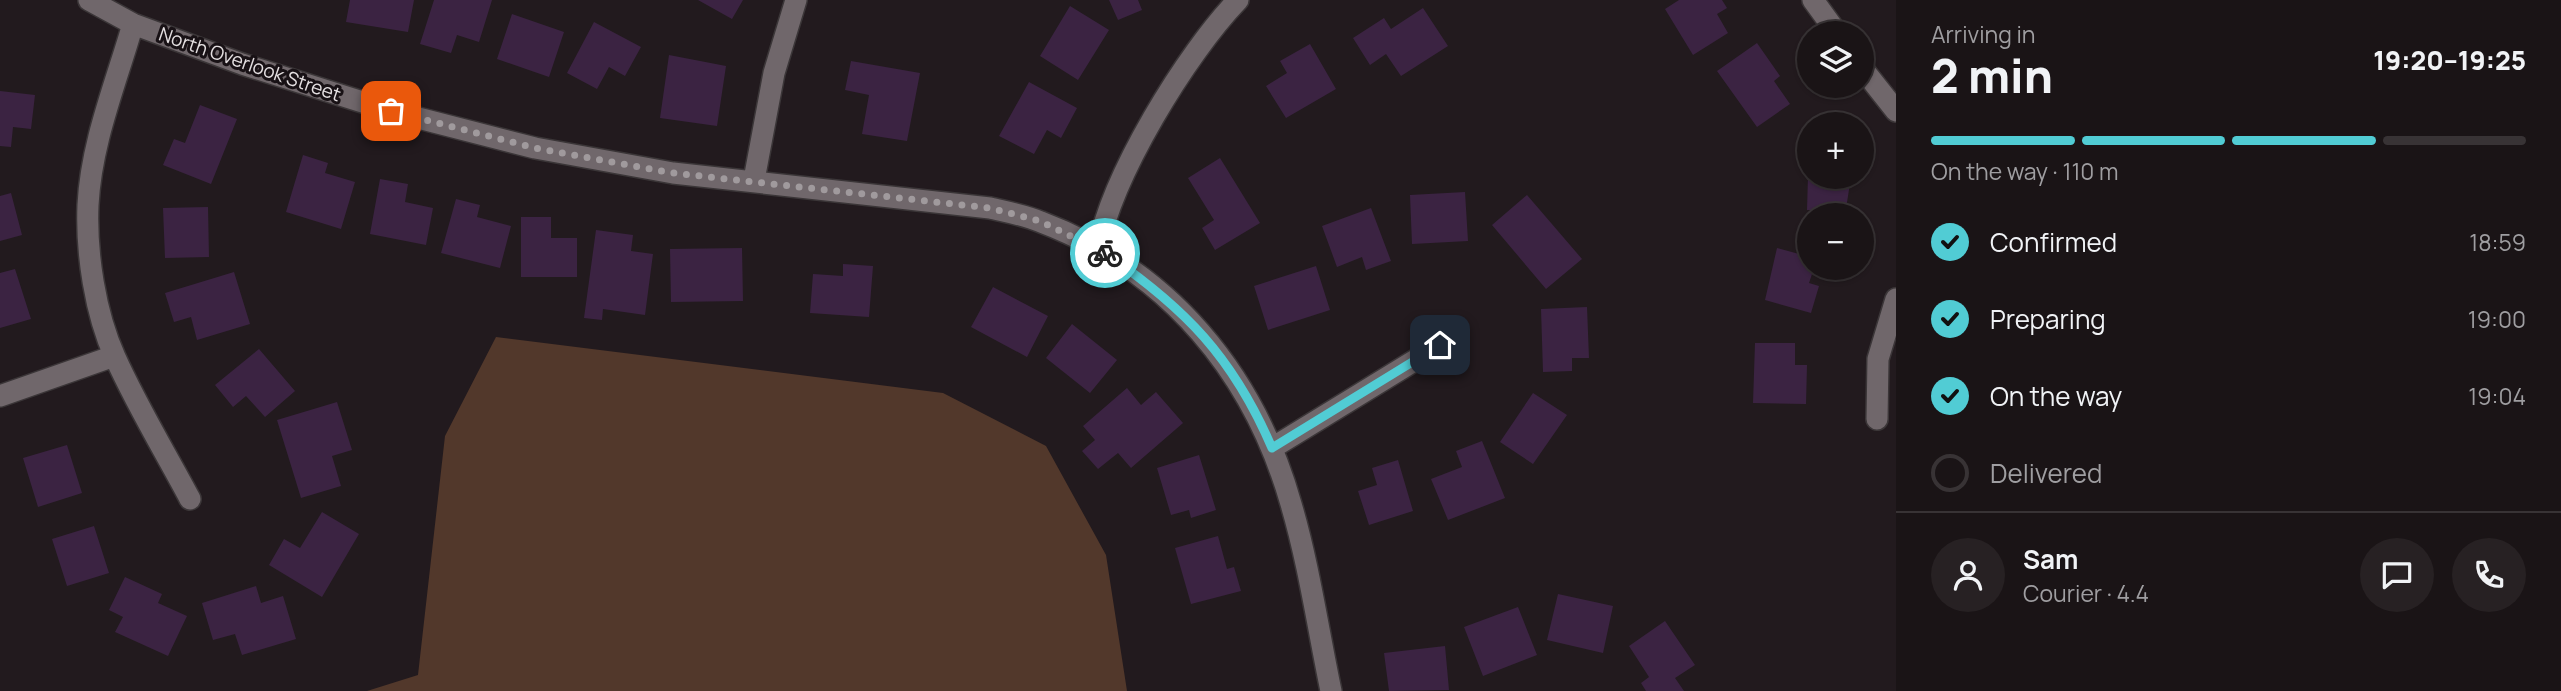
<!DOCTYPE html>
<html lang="en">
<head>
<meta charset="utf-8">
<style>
	:root { --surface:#1a1416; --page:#272123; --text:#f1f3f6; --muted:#9f9ea1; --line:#383335; --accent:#51ccd4 }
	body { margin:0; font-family:Manrope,sans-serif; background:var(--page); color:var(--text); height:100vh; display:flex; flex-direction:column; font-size:26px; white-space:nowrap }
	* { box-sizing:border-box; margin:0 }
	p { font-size:23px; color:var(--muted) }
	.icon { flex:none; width:38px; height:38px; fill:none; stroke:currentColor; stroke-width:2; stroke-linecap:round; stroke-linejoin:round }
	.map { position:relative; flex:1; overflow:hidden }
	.panel { display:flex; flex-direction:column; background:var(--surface); width:665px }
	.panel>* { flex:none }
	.tools { position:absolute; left:1797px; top:21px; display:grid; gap:14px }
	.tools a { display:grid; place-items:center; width:77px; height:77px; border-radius:50%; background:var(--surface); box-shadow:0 2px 5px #0004,0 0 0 2px var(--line); font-size:35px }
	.pin { position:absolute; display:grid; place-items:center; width:60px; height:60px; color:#fff; margin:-30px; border-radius:14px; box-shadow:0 4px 10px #0006 }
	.courier { position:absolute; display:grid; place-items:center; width:70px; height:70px; margin:-35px; border:5px solid #51ccd4; border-radius:50%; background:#fff; color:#222; box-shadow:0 2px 9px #0007 }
	.summary em { font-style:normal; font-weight:800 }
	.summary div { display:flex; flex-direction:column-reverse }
	.summary { display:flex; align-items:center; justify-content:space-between; height:119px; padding:0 35px }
	h1 { font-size:46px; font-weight:800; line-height:52px }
	.bar { display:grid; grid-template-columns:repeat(4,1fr); gap:10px 7px; align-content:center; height:84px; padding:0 35px }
	.bar i { height:9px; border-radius:5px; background:var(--line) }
	.bar .active { background:var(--accent) }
	.bar p { grid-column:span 4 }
	.line { display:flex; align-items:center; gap:18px; padding:0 35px; border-top:2px solid var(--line) }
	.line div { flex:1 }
	.round { display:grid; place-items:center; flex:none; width:74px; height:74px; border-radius:37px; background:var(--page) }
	ol { padding:0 35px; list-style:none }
	li { display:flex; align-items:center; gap:21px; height:77px }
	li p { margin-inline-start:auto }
	li .icon { padding:7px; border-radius:50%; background:var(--accent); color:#111; stroke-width:4 }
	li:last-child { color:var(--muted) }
	li i { width:38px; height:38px; border:4px solid var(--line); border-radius:50% }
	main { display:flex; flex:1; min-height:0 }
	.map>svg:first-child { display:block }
	.green { fill:#52382b }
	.building { fill:#3b2342 }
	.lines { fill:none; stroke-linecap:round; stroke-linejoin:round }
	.minor-casing { stroke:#3b3638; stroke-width:24 }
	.minor { stroke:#70676b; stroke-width:21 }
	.done { stroke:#a09a9d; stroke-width:7; stroke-dasharray:0 12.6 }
	.route { stroke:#51ccd4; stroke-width:9 }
	.labels { text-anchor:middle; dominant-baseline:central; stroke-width:6; stroke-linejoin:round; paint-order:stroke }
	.street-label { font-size:19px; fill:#e4dfe1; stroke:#181115 }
</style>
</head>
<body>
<main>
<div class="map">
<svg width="1896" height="691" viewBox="0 0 1896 691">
	<rect width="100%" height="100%" fill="#221a1e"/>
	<path class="green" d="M496 337 943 393 1046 446 1106 555 1127 691H367L418 675 445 436Z"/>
	<path class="building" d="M350 0H414L408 32 346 22Z
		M434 0H492L479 42 457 35 451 53 420 44Z
		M698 0H743L732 19Z
		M1109 0H1138L1142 10 1118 20Z
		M1679 0H1722L1727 8 1717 14 1728 33 1693 55 1665 9Z
		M1070 6 1109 30 1078 80 1040 56Z
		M1423 8 1448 46 1401 76 1386 54 1370 65 1353 38 1384 18 1391 29Z
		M512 14 564 32 549 77 497 59Z
		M594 22 641 47 625 76 609 67 597 89 567 73Z
		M1757 43 1780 76 1774 81 1790 104 1757 127 1717 71Z
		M1310 44 1336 89 1286 118 1266 86 1287 73 1280 61Z
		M669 55 726 66 717 126 660 118Z
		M851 61 920 73 907 141 862 134 869 95 845 90Z
		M1029 82 1077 108 1061 138 1047 130 1034 154 999 136Z
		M0 91 35 95 31 129 13 127 11 147 0 146Z
		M200 105 237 119 211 184 163 165 174 139 185 143Z
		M303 155 328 163 325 173 355 182 341 229 286 212Z
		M1220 158 1260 223 1215 250 1202 228 1214 220 1188 178Z
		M1808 177H1851L1845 215H1815V210H1807Z
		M380 179 408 184 405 202 433 208 426 245 370 234Z
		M1465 192 1468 241 1412 244 1410 195Z
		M11 193 22 235 0 241V196Z
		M1527 195 1582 259 1546 289 1492 225Z
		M456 199 480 205 477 217 511 226 500 268 441 253Z
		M208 207 209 257 165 258 163 208Z
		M1371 208 1391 261 1366 270 1362 257 1337 267 1322 226Z
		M521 217H551V238H577V277H521Z
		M596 230 633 235 631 251 653 254 645 315 603 309 602 320 584 318Z
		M742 248 743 301 671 302 670 249Z
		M1777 248 1810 257V268H1814L1809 283 1819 286 1811 313 1765 300Z
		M843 264 873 266 869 317 810 313 813 274 843 276Z
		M1316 266 1330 310 1268 330 1254 286Z
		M15 269 31 319 0 328V273Z
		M234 272 250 324 197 340 191 317 174 322 165 293Z
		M993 287 1048 316 1027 357 971 327Z
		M1587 307 1589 358H1572V371L1543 372 1541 309Z
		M1072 324 1117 360 1090 393 1046 358Z
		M1755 343H1795V365H1807L1806 404 1753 403Z
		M259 349 295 391 265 417 246 396 233 407 215 385Z
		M1127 388 1141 405 1156 392 1183 423 1131 468 1118 453 1098 469 1082 451 1095 440 1083 426Z
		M1533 393 1567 415 1533 464 1500 442Z
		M337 402 352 450 332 456 341 486 301 498 277 420Z
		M1482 441 1505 498 1448 520 1431 479 1462 467 1456 451Z
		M67 445 82 493 38 507 23 458Z
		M1199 455 1216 510 1191 518 1189 510 1171 515 1157 468Z
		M1398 460 1413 511 1369 525 1358 491 1377 485 1372 468Z
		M322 512 359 534 322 597 269 565 284 539 300 548Z
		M94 526 109 573 67 586 52 539Z
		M1218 536 1227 569 1234 567 1241 591 1191 604 1175 548Z
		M125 577 162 594 158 603 187 616 168 656 115 632 123 617 109 610Z
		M256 586 261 603 283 596 296 639 242 655 235 634 213 640 202 603Z
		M1558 594 1613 606 1603 653 1547 640Z
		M1518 607 1537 655 1483 676 1464 627Z
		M1665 621 1695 665 1675 678 1684 691H1646L1641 683 1649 677 1629 646Z
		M1445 646 1449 690 1389 691 1384 653Z"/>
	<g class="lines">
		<g class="minor-casing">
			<path id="minor" d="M89 0 133 24 242 64 391 111 535 148 673 173 990 208C1007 212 1025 215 1041 222 1170 271 1254 374 1291 504 1309 565 1318 629 1331 691
				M1813 0 1837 33
				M133 24C116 83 91 143 88 205 86 253 95 313 115 357 137 406 165 452 190 499
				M1862 68 1896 111
				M754 180 774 73 796 0
				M1098 249C1112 175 1186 54 1238 0
				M0 396 114 356
				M1877 419 1878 359 1896 299
				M1272 448 1440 345"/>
		</g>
		<use href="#minor" class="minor"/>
	</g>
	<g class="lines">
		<path class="done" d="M391 111 535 148 673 173 990 208 1040 221 1105 253"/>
		<path class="route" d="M1105 253C1185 308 1233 357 1272 448L1440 345"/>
	</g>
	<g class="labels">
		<g class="street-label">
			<text transform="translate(250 64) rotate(19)">North Overlook Street</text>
		</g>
	</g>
</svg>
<div class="tools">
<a><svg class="icon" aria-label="layers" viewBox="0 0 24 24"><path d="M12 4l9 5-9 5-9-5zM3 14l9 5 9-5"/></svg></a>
<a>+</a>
<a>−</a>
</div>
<div class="pin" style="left:391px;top:111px;background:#ea580c"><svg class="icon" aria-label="bag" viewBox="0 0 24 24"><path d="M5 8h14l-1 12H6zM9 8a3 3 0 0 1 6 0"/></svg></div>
<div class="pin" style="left:1440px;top:345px;background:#1f2937"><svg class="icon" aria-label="home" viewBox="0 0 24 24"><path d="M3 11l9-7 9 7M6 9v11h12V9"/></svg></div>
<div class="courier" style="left:1105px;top:253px"><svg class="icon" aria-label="bike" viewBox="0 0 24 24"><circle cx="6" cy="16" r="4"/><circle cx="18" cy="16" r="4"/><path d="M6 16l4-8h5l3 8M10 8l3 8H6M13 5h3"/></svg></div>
</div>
<section class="panel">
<div class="summary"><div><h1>2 min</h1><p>Arriving in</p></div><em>19:20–19:25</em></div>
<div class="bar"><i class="active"></i><i class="active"></i><i class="active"></i><i></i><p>On the way · 110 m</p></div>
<ol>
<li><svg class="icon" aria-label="check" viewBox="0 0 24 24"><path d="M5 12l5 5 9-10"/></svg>Confirmed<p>18:59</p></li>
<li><svg class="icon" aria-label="check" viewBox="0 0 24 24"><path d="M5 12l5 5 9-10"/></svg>Preparing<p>19:00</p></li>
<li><svg class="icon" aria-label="check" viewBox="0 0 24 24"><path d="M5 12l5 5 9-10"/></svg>On the way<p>19:04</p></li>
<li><i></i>Delivered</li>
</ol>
<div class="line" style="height:126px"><a class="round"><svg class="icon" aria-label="person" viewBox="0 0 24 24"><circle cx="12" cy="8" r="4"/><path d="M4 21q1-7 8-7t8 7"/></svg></a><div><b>Sam</b><p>Courier · 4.4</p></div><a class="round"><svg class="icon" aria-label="chat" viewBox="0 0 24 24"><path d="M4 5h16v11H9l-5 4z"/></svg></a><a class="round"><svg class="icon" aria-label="phone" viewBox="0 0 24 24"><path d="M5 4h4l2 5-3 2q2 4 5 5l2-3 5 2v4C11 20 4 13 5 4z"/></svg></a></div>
</section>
</main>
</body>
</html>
